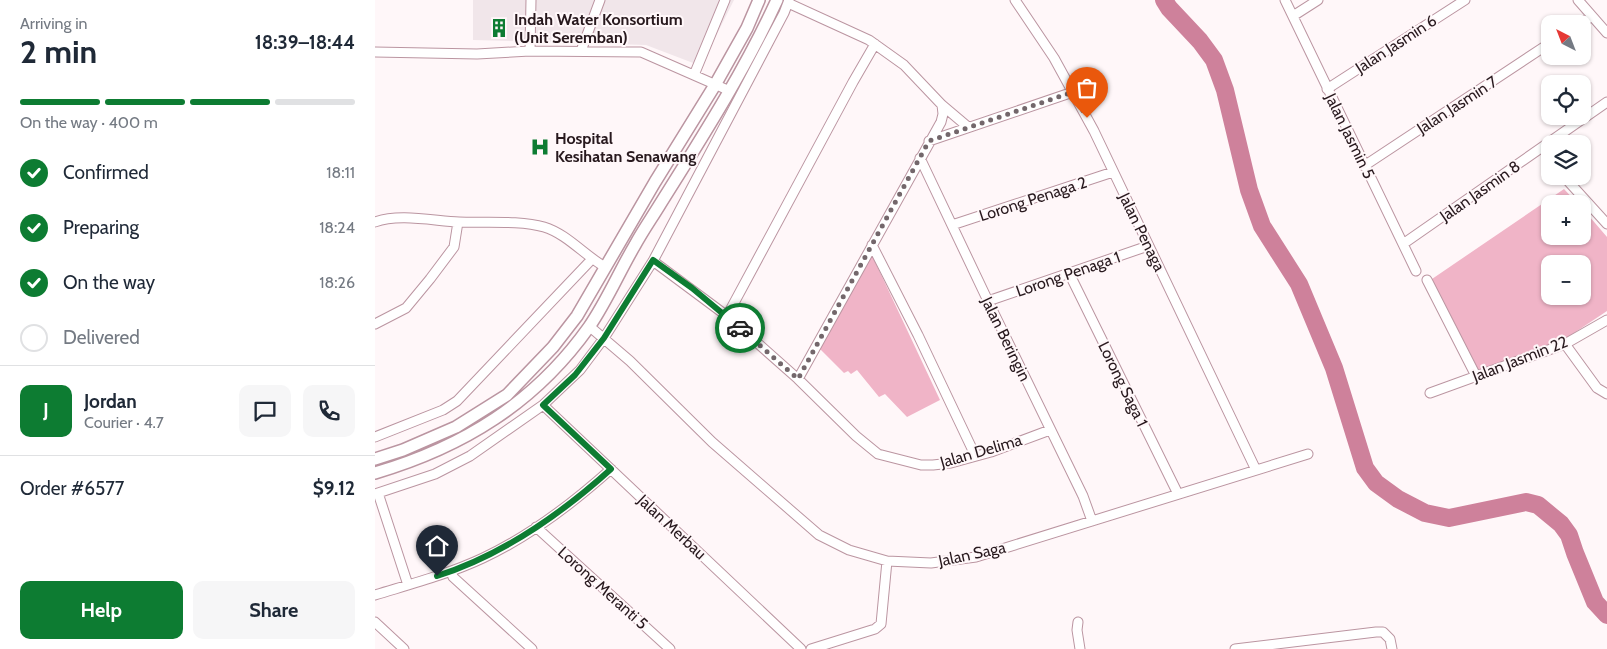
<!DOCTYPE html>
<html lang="en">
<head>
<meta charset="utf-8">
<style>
	:root { --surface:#fff; --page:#f6f6f7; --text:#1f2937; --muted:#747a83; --line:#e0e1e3; --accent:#0d7c32 }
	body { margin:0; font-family:Cabin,sans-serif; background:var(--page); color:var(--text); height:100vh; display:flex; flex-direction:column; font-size:19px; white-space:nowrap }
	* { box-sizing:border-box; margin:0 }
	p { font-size:16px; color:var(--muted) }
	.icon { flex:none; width:28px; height:28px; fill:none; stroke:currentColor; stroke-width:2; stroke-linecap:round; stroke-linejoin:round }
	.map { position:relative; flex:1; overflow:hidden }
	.sheet { display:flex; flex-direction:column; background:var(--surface); width:375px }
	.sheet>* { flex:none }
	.needle { width:32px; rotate:318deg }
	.buttons { position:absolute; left:1166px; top:15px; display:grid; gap:10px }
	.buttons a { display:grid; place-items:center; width:50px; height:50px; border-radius:10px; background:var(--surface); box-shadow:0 1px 4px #0004; font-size:25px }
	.pin { position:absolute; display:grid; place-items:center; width:42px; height:42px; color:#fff; margin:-51px -21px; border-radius:50% 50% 50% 0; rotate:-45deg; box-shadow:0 0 5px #0007 }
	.pin .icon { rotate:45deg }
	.courier { position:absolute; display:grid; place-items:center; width:50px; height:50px; margin:-25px; border:4px solid #0d7c32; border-radius:50%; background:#fff; color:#222; box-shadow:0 1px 6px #0007 }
	.summary em { font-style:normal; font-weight:700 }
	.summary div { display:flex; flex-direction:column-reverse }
	.summary { display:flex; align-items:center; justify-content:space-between; height:85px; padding:0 20px }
	h1 { font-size:32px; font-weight:700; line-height:38px }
	.bar { display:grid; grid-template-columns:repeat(4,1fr); gap:8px 5px; align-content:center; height:60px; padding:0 20px }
	.bar i { height:6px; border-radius:4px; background:var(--line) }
	.bar .on { background:var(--accent) }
	.bar p { grid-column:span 4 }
	.line { display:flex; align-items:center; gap:12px; padding:0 20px; border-top:1px solid var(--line) }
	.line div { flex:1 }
	.round { display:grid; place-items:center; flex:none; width:52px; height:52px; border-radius:10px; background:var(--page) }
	ol { padding:0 20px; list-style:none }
	li { display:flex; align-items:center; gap:15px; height:55px }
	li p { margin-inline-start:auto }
	li .icon { padding:5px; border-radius:50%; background:var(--accent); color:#fff; stroke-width:4 }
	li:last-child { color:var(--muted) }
	li i { width:28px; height:28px; border:2px solid var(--line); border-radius:50% }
	.button { display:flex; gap:10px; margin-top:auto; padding:10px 20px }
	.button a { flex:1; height:58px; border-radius:10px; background:var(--accent); color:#fff; font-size:20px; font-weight:700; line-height:58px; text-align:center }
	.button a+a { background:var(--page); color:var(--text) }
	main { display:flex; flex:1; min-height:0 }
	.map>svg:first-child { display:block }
	.built { fill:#f1e6ea }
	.green { fill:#f0b4c7; fill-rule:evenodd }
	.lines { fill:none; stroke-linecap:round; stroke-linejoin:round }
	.river { stroke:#ce819b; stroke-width:18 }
	.minor-casing { stroke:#bb95a1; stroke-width:11 }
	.tertiary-casing { stroke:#bb95a1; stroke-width:14 }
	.minor { stroke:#fff; stroke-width:9 }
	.tertiary { stroke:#fff; stroke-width:11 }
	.done { stroke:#73676b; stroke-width:5; stroke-dasharray:0 9 }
	.route { stroke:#0d7c32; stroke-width:6 }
	.labels { text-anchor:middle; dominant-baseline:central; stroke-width:4; stroke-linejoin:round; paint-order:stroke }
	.poi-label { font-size:16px; font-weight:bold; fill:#28191e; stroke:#fff7f9; text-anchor:start }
	.street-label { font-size:16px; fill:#28191e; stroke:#fff7f9 }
</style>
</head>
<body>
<main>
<section class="sheet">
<div class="summary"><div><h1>2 min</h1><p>Arriving in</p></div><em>18:39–18:44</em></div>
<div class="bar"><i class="on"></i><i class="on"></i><i class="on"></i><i></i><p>On the way · 400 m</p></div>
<ol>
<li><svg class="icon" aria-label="check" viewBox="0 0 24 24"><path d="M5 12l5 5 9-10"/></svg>Confirmed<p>18:11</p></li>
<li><svg class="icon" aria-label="check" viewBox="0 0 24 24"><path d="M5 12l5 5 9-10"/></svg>Preparing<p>18:24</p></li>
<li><svg class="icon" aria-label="check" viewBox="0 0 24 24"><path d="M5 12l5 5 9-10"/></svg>On the way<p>18:26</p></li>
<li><i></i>Delivered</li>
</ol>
<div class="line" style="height:90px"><b class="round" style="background:var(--accent);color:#fff">J</b><div><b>Jordan</b><p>Courier · 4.7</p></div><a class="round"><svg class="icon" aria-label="chat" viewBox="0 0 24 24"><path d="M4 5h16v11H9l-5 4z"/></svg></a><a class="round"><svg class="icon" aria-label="phone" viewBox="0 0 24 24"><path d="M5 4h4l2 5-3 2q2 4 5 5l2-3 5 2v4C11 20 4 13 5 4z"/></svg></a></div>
<div class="line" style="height:65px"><div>Order #6577</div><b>$9.12</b></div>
<div class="button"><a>Help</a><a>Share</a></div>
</section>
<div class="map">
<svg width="1232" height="649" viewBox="0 0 1232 649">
	<rect width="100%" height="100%" fill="#fff7f9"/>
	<path class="built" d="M98 0H359L326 66 271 45 98 40Z"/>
	<path class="green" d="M1189 189 1203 204H1175V236H1208V209L1232 237V311L1190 339 1104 371 1057 279ZM1175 264H1208V296H1175Z
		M495 251 565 400 532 417 510 394 504 397 482 370 476 374 473 371 469 373 444 348Z"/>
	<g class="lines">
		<path class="river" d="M789 0 794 8 825 41 839 60 850 90 874 190 887 226 924 284 959 368 990 468 1001 483 1023 499 1050 513 1074 518 1151 502 1163 505 1186 524 1194 535 1200 553 1220 602 1232 615"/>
		<g class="minor-casing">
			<path id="minor" d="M640 0 679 58 719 131 881 470
				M910 0 1041 271
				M1203 0 1232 33
				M413 3 494 40 529 65 567 105 593 127
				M918 16 943 0
				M1205 24 1217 16
				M155 51 156 0
				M206 51 225 0
				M0 52 102 54 155 51 266 52 355 91
				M319 75 350 0
				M952 89 1090 0
				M554 141 698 92
				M545 158 613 301 708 496 717 521
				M989 166 1175 43
				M1193 181 1232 224
				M0 222C23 213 60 221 84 222 109 223 146 220 169 227 192 234 209 255 230 267
				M577 225 738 172
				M1028 244 1232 102
				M497 245 543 335 600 455
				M278 261 352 316 423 379 481 436 503 454 546 465H558L576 463 616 452 675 430
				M694 273 803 494
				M1052 280 1101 376
				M613 301 773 246
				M352 316 478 82 500 44
				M0 324 31 308 55 279 79 247 83 222
				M214 326 255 361 337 442 444 535 474 550 512 561 556 563 601 557 933 454
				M1190 344 1222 388 1232 394
				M423 379 566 122 568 114 567 105
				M1055 393 1190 344 1232 320
				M168 405 426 649
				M0 437 68 410 82 401 217 259
				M3 493 33 585
				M0 494 60 474 95 456 168 405 205 370 229 338 278 261 409 13 414 0
				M161 527 295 649
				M76 571 78 577 157 649
				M0 595C36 584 74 574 108 558 155 536 197 504 236 469
				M0 622 29 649
				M703 622 702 630 705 649
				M436 649 500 629 506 624 512 561
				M860 649 1001 632H1008L1015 639 1017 649"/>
		</g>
		<g class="tertiary-casing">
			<path id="tertiary" d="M0 459 28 450 81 427 132 395 178 347 202 316 280 182 340 85 372 28 384 0
				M0 473C88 447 160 403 214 327 232 301 244 272 260 245 267 232 276 219 284 206 326 139 369 72 402 0"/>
		</g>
		<use href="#minor" class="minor"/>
		<use href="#tertiary" class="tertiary"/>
	</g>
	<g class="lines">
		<path class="done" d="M365 328 423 379 554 141 698 92 712 118"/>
		<path class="route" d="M62 576C128 555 185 515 236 469L168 405 200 375 229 338 278 260 317 288 365 328"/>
	</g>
	<defs>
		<g id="building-bare" transform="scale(1.5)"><path d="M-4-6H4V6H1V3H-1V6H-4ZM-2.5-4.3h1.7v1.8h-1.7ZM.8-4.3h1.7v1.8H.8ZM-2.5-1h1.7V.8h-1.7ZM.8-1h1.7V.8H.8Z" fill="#0d7c32" stroke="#fff7f9" stroke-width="2.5" paint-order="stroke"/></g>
		<g id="hospital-bare" transform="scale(1.5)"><path d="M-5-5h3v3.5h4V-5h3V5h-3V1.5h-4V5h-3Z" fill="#0d7c32" stroke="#fff7f9" stroke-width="2.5" paint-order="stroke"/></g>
	</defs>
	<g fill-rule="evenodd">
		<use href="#building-bare" x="124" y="28"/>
		<use href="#hospital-bare" x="165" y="147"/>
	</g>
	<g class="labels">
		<g class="poi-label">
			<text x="139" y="19">Indah Water Konsortium<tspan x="139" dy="18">(Unit Seremban)</tspan></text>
			<text x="180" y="138">Hospital<tspan x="180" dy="18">Kesihatan Senawang</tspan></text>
		</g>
		<g class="street-label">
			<text transform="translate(1021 44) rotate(-33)">Jalan Jasmin 6</text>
			<text transform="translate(1082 105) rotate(-33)">Jalan Jasmin 7</text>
			<text transform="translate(975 136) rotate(64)">Jalan Jasmin 5</text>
			<text transform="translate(1105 191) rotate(-35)">Jalan Jasmin 8</text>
			<text transform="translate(658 199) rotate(-18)">Lorong Penaga 2</text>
			<text transform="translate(767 232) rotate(64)">Jalan Penaga</text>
			<text transform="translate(693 274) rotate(-19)">Lorong Penaga 1</text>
			<text transform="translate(631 339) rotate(64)">Jalan Beringin</text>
			<text transform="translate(1145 359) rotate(-21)">Jalan Jasmin 22</text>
			<text transform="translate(748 384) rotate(64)">Lorong Saga 1</text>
			<text transform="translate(606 451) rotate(-16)">Jalan Delima</text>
			<text transform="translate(297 527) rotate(43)">Jalan Merbau</text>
			<text transform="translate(597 554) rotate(-12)">Jalan Saga</text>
			<text transform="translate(228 588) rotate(42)">Lorong Meranti 5</text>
		</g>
	</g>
</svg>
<div class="buttons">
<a><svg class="needle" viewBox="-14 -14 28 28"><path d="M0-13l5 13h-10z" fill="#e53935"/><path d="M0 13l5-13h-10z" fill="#747a83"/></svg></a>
<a><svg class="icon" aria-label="locate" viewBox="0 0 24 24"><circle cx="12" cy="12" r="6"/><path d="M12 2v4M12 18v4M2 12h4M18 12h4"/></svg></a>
<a><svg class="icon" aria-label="layers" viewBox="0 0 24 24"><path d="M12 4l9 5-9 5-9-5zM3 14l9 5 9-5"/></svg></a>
<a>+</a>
<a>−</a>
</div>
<div class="pin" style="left:712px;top:118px;background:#ea580c"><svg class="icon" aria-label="bag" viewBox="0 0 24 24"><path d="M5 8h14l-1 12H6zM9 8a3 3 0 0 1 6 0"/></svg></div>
<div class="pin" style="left:62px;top:576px;background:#1f2937"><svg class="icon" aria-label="home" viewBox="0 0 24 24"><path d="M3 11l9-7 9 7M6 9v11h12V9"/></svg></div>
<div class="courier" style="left:365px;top:328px"><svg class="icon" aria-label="car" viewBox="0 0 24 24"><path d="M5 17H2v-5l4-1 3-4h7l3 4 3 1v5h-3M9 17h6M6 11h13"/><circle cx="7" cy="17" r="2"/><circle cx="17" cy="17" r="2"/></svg></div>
</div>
</main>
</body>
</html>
